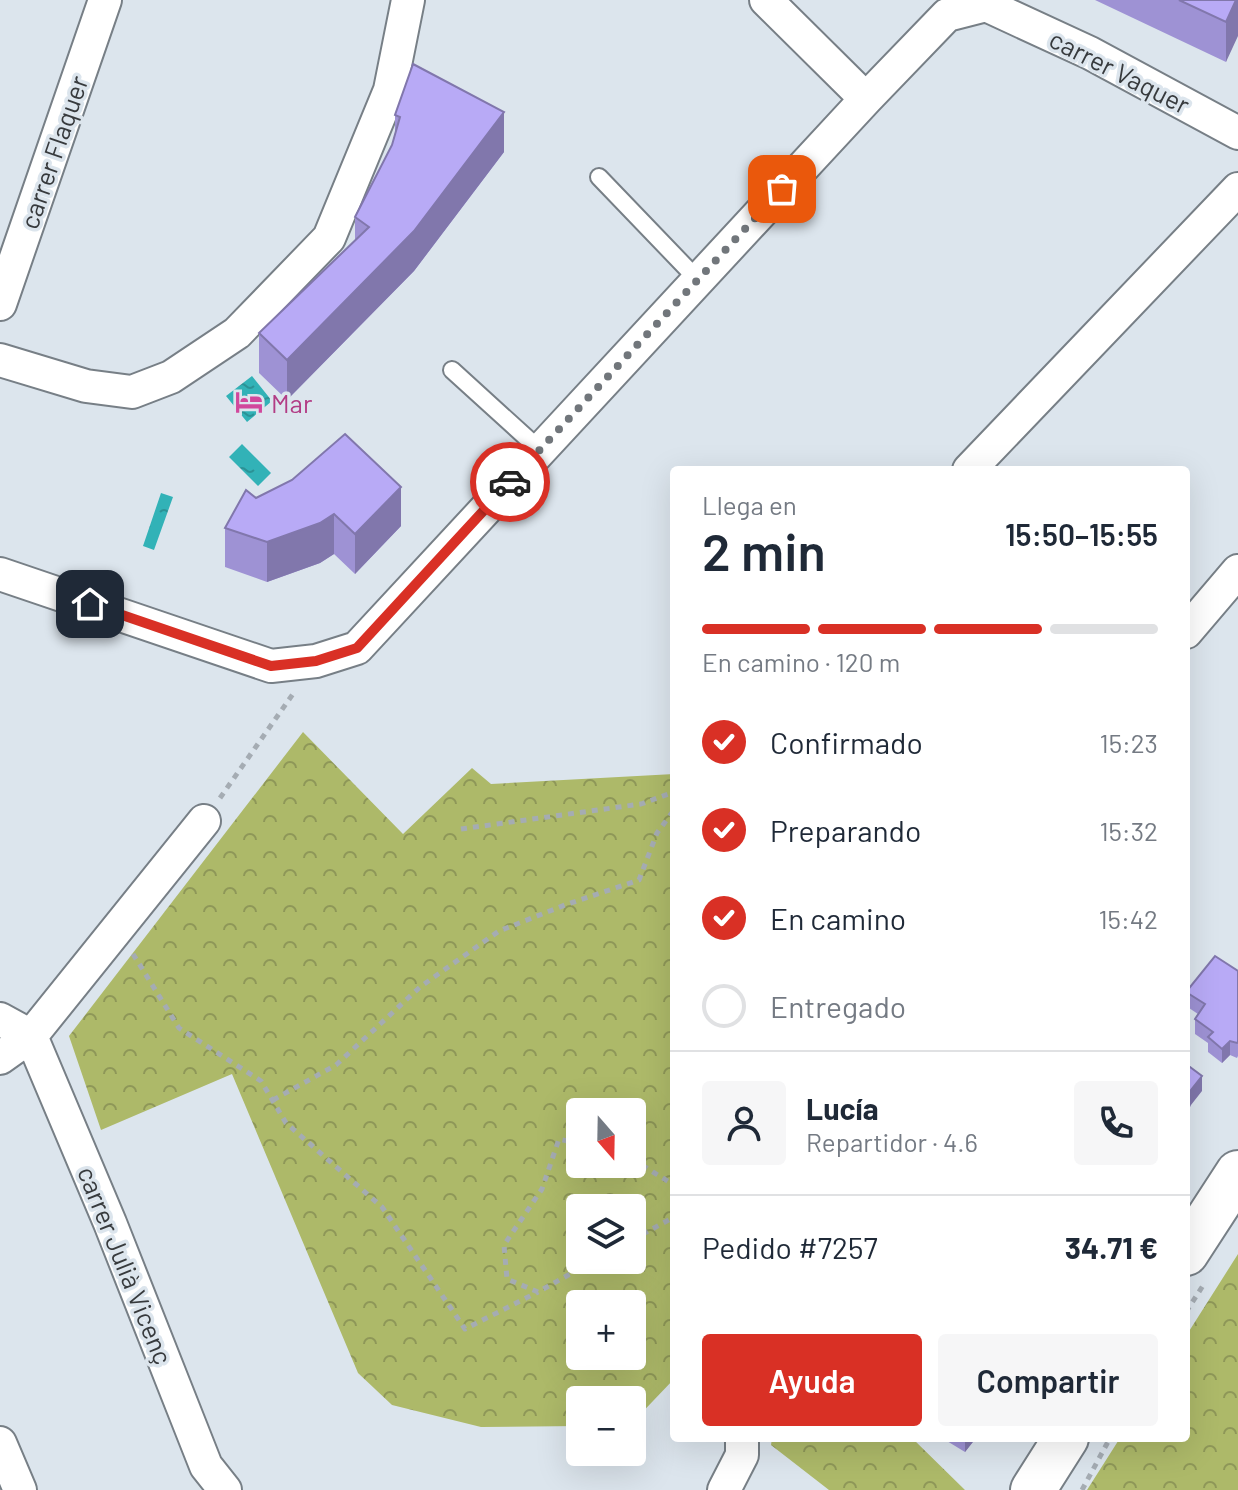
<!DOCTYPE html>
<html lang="es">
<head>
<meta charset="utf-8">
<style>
	:root { --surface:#fff; --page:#f6f6f7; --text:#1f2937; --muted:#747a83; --line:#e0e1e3; --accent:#d93025 }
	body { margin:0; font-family:Barlow,sans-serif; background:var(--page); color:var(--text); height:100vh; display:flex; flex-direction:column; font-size:30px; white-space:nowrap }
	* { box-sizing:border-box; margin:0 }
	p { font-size:26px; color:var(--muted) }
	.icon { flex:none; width:44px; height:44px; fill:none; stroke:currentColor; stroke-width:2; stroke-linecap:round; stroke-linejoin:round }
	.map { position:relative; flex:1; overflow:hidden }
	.drawer { position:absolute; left:670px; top:466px; width:520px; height:976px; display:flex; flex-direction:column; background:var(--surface); border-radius:8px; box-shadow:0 8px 32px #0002 }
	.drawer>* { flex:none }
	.needle { width:52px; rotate:160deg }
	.buttons { position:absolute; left:566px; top:1098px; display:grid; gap:16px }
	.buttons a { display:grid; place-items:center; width:80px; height:80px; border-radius:8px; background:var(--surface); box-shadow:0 8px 32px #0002; font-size:40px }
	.pin { position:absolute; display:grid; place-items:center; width:68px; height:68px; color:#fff; margin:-34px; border-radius:16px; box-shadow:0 4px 12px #0006 }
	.courier { position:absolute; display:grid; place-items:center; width:80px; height:80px; margin:-40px; border:6px solid #d93025; border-radius:50%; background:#fff; color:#222; box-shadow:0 2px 10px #0007 }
	.overview em { font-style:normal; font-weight:600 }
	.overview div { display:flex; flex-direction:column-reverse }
	.overview { display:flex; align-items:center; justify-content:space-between; height:136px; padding:0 32px }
	h1 { font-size:52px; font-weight:600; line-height:60px }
	.bar { display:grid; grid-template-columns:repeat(4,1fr); gap:12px 8px; align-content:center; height:96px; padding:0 32px }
	.bar i { height:10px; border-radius:6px; background:var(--line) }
	.bar .current { background:var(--accent) }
	.bar p { grid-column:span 4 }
	.line { display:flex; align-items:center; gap:20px; padding:0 32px; border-top:2px solid var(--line) }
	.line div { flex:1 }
	.round { display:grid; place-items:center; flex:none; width:84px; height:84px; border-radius:8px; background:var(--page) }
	ol { padding:0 32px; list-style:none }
	li { display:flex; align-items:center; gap:24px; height:88px }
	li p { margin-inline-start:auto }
	li .icon { padding:8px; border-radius:50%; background:var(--accent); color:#fff; stroke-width:4 }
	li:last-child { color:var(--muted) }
	li i { width:44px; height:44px; border:4px solid var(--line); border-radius:50% }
	.button { display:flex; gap:16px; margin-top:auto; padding:16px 32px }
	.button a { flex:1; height:92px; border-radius:8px; background:var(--accent); color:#fff; font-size:32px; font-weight:600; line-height:92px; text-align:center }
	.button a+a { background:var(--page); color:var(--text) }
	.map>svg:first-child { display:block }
	.forest { fill:url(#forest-crowns); fill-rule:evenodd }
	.water { fill:url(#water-ripples) }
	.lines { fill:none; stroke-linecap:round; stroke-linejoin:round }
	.lane-casing { stroke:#777f86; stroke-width:20 }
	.street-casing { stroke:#777f86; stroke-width:36 }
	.primary-casing { stroke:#777f86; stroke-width:48 }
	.path { stroke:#a5acb3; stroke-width:5; stroke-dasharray:6 6; stroke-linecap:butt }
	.lane { stroke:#fff; stroke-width:16 }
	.street { stroke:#fff; stroke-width:32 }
	.primary { stroke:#fff; stroke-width:44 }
	.wall { fill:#9e92d4 }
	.shaded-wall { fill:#8177ac }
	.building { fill:#b8aaf6; stroke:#8177ac; stroke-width:2 }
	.done { stroke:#71767b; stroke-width:8; stroke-dasharray:0 14.4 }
	.route { stroke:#d93025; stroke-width:10 }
	.labels { text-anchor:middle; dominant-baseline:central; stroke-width:7; stroke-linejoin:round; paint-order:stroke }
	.street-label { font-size:26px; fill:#373a3d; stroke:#dce5ed }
	.hotel-label { font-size:26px; fill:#b23c85; stroke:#dce5ed; text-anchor:start }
</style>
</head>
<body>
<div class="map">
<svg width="1238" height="1490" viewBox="0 0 1238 1490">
	<defs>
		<pattern id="forest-crowns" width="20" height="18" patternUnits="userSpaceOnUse" patternTransform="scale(2)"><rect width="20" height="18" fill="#adb969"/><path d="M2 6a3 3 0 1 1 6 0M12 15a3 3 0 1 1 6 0" fill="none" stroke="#8e9758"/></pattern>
		<pattern id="water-ripples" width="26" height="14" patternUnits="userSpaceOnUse" patternTransform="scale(2)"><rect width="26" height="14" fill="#32b2b7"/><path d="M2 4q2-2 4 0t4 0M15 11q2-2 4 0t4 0" fill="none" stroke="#2b9296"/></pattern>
	</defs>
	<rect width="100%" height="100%" fill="#dce5ed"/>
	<path class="forest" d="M303 732 403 834 472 768 491 784 674 774V1379L632 1423V1400H580V1426L481 1427 392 1405 358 1373 232 1074 101 1130 69 1036ZM580 1112H632V1164H580ZM632 1208V1260H580V1208ZM580 1304H632V1356H580Z
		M1238 1254V1490H1087L1120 1438H1186V1336Z
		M772 1438H912L965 1490H829L771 1445Z"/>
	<path class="water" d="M252 376 272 401 247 422 226 396Z
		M242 444 271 473 258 486 229 457Z
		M161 493 173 497 154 550 143 546Z"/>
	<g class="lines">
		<g class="lane-casing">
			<path id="lane" d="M599 177 698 280
				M452 370 540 450"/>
		</g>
		<g class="street-casing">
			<path id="street" d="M766 0 866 99
				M0 304 105 0
				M0 360 86 386 132 392 171 377 237 333 329 238 390 90 408 0
				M969 470 1238 189
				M0 574 271 666 316 661 357 648 866 99 947 15 986 5 1090 53 1238 133
				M1186 632 1238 571
				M0 1019 31 1036 110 1223 206 1466 225 1490
				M0 1058 31 1036 204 821
				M0 1443 20 1490
				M724 1490 742 1455V1438"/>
		</g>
		<g class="primary-casing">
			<path id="primary" d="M1186 1253 1238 1173
				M1033 1490 1066 1438"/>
		</g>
		<path class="path" d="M220 798 295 691
			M461 829 641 804 674 792
			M133 954 179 1028 261 1081 286 1123 382 1207 465 1329 538 1292
			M273 1100 336 1065 420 987 499 931 565 905 639 880 657 833 674 810
			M580 1144 559 1139 542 1189 504 1245 507 1279 538 1292 595 1260
			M632 1159 674 1185
			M632 1240 674 1217
			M1186 1312 1204 1284
			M1082 1490 1110 1438"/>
		<use href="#lane" class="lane"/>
		<use href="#street" class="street"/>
		<use href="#primary" class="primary"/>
	</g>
	<path class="wall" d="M1095 0H1238L1226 62Z
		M395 115 504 152 414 271 287 400 259 373V333L355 241V217L392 145 395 133Z
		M256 498 401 526 355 574 334 554 320 563 267 582 225 567V528Z
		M1238 971V1056L1237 1058 1230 1055 1222 1063 1208 1052V1043L1195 1034V1019L1198 1014 1186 1006V992Z
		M942 1438H976L965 1452Z"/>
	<path class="shaded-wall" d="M1236 0H1238V36L1226 62V22Z
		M504 112V152L414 271 287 400V360Z
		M401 487V526L355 574V534Z
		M334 514V554L320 563 267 582V542Z
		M1230 1041V1055L1222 1063V1049Z
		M1202 1076V1091L1191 1105 1186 1116V1102L1191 1090Z
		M965 1438H976L965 1452Z"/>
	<path class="building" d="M1179 0H1236L1226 22Z
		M413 64 504 112 414 231 287 360 259 333 369 227 355 217 392 145 400 117 395 115Z
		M345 434 401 487 355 534 334 514 320 523 267 542 225 528 246 490 256 498 292 480Z
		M1215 956 1238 971V1042L1237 1043 1230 1041 1222 1049 1208 1037 1213 1032 1195 1019 1205 1004 1186 992Z
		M1186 1064 1202 1076 1191 1090 1186 1102Z"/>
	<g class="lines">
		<path class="done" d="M510 482 782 189"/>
		<path class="route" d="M90 604 271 666 316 661 357 648 510 482"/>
	</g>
	<defs>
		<g id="hotel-bare" transform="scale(2.16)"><path d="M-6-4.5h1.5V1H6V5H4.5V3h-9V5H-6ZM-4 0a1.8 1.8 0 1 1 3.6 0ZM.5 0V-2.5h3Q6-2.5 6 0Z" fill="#d1479c" stroke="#dce5ed" stroke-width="2.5" paint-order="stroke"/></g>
	</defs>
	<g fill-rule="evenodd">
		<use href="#hotel-bare" x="249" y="402"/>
	</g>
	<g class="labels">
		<g class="street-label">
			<text transform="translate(1120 71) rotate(27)">carrer Vaquer</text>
			<text transform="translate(53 152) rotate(-71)">carrer Flaquer</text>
			<text transform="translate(126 1265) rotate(68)">carrer Julià Vicenç</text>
		</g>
		<g class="hotel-label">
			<text x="271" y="402">Mar</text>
		</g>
	</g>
</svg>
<div class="buttons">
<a><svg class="needle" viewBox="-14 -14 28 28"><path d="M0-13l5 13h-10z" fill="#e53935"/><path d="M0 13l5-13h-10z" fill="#747a83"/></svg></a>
<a><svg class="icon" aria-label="layers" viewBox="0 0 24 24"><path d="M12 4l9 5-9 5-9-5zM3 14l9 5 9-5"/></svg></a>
<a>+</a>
<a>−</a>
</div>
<div class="pin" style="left:782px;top:189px;background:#ea580c"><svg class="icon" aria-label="bag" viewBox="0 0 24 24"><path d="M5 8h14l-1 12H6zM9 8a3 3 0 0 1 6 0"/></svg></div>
<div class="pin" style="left:90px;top:604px;background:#1f2937"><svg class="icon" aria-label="home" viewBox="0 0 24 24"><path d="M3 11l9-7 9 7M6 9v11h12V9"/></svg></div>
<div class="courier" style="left:510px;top:482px"><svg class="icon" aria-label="car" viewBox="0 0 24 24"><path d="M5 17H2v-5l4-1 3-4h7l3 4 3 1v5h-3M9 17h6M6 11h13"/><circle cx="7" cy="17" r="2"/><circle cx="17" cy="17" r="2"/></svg></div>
<section class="drawer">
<div class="overview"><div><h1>2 min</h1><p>Llega en</p></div><em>15:50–15:55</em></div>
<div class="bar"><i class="current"></i><i class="current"></i><i class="current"></i><i></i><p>En camino · 120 m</p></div>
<ol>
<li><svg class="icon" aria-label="check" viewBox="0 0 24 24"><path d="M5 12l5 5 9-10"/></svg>Confirmado<p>15:23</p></li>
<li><svg class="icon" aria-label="check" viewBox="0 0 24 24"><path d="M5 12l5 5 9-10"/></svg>Preparando<p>15:32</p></li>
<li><svg class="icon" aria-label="check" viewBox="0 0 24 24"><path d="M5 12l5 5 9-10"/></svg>En camino<p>15:42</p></li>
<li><i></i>Entregado</li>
</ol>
<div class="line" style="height:144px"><a class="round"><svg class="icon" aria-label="person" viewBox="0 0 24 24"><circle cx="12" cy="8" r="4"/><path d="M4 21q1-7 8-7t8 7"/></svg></a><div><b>Lucía</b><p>Repartidor · 4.6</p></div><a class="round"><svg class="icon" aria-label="phone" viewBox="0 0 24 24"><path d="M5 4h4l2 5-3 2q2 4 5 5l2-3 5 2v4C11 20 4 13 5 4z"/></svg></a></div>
<div class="line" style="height:104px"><div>Pedido #7257</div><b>34.71 €</b></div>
<div class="button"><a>Ayuda</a><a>Compartir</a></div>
</section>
</div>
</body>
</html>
